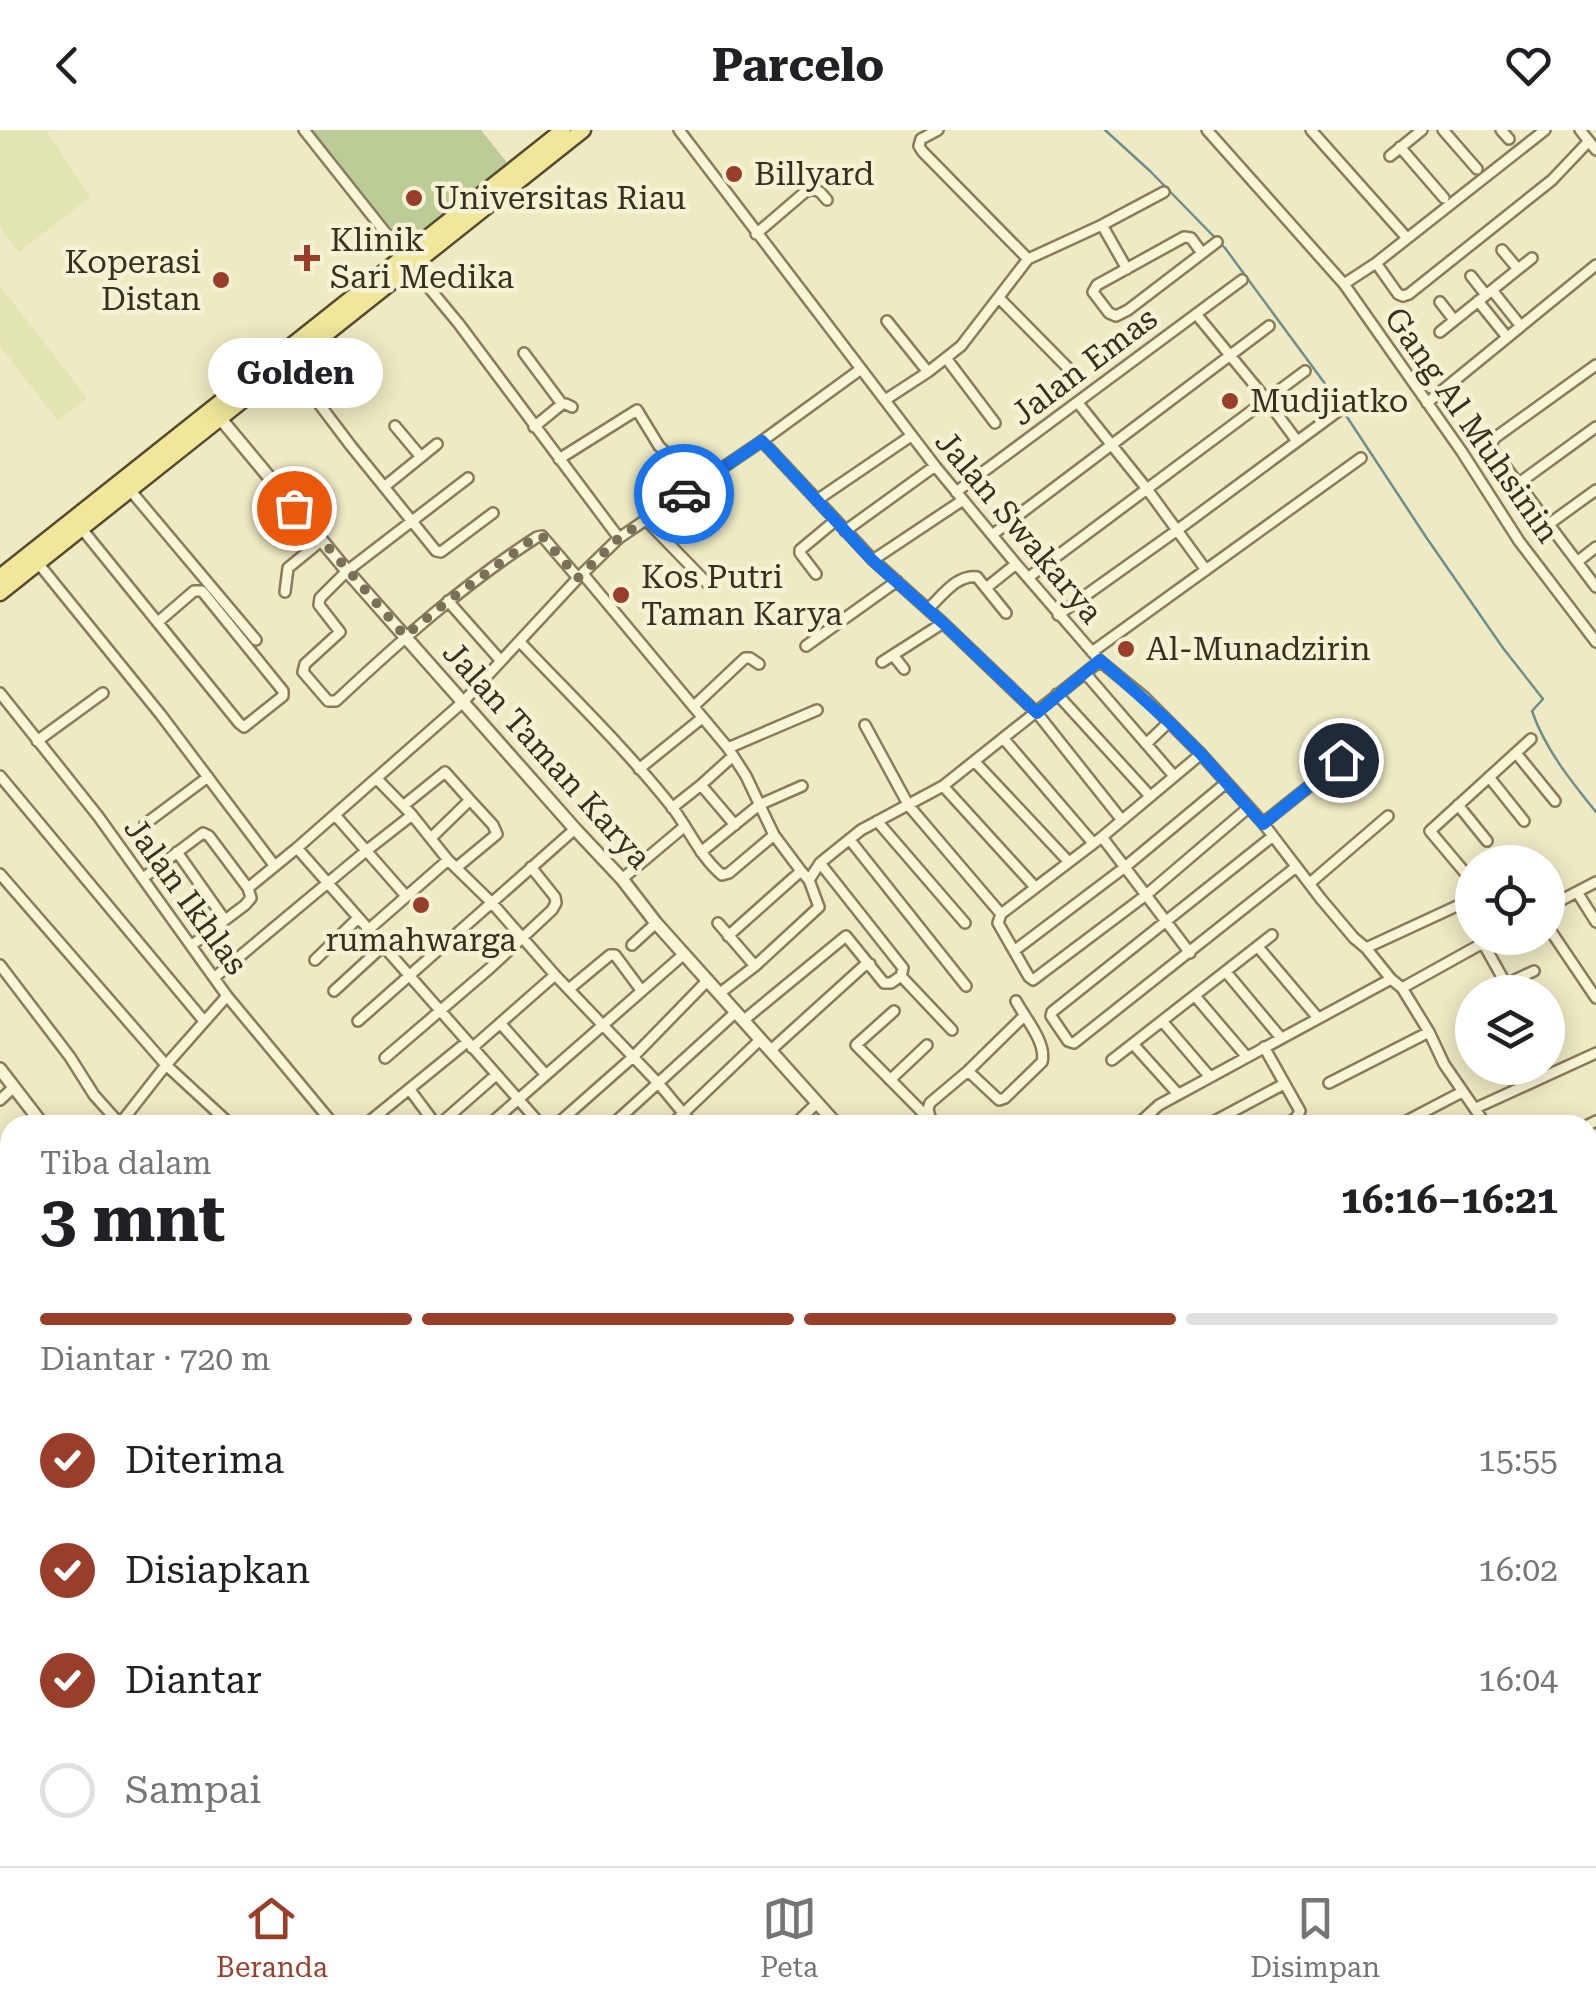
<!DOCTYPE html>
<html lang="id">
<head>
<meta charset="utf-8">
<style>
	:root { --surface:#fff; --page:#f6f6f6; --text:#202124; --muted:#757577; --line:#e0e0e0; --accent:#983e2a }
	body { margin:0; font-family:"Roboto Serif",serif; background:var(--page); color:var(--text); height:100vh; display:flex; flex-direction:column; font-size:38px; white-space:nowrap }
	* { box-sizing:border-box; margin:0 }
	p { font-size:32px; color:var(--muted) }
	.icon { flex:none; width:55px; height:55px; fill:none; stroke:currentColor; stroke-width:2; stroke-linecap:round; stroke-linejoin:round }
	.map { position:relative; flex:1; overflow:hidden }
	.drawer { position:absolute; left:0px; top:985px; width:1598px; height:752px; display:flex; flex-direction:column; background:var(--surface); border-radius:30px 30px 0 0; box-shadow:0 5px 25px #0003 }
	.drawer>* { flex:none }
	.controls { position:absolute; left:1455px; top:715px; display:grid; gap:20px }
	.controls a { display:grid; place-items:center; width:110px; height:110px; border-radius:50%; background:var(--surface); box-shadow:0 5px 25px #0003; font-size:50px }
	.pin { position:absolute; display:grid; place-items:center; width:85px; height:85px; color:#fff; margin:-42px; border:5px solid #fff; border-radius:50%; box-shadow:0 2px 10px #0007 }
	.courier { position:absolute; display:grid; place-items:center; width:100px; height:100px; margin:-50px; border:8px solid #1a73e8; border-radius:50%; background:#fff; color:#222; box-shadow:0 2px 12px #0007 }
	.bubble { position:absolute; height:70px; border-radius:35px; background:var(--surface); box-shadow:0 5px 25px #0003; font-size:32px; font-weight:700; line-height:70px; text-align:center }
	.overview em { font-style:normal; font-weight:700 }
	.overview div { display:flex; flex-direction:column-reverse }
	.overview { display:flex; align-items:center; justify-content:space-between; height:170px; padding:0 40px }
	h1 { font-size:65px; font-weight:700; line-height:75px }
	.bar { display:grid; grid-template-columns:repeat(4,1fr); gap:15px 10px; align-content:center; height:120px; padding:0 40px }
	.bar i { height:12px; border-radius:8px; background:var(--line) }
	.bar .on { background:var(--accent) }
	.bar p { grid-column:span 4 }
	ol { padding:0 40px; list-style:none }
	li { display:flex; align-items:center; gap:30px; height:110px }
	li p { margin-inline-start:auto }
	li .icon { padding:10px; border-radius:50%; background:var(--accent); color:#fff; stroke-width:4 }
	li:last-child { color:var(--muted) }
	li i { width:55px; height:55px; border:5px solid var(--line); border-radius:50% }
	header { display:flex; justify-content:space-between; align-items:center; height:130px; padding:0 40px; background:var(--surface); font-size:45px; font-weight:700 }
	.dock { display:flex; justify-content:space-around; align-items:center; height:140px; border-top:2px solid var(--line); background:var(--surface); font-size:28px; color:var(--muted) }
	.dock a { display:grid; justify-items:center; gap:5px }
	.dock .on { color:var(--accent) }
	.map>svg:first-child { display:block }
	.farmland { fill:#e2e4b1 }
	.green { fill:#bccc97 }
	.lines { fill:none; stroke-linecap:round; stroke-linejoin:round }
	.stream { stroke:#6c8f8d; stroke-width:2.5 }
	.minor-casing { stroke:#897c5a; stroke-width:14 }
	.tertiary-casing { stroke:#897c5a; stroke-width:16 }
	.primary-casing { stroke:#56492e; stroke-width:19 }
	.minor { stroke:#f9f5d7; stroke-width:9 }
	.tertiary { stroke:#f9f5d7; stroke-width:11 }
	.primary { stroke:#f1e79b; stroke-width:14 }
	.done { stroke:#787158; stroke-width:10; stroke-dasharray:0 18 }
	.route { stroke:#1a73e8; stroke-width:12 }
	.poi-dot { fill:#983e2a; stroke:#f6f2d3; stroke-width:4 }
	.labels { text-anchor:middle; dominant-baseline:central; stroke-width:9; stroke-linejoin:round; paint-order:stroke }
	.poi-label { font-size:32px; fill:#38301e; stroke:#f6f2d3; text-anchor:start }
	.street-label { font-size:32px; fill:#38301e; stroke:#f6f2d3 }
</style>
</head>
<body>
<header><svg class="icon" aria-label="back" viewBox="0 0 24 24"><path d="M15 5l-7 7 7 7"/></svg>Parcelo<svg class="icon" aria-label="heart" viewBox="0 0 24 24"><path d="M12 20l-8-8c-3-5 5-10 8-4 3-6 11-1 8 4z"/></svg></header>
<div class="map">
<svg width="1596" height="1736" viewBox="0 0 1596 1736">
	<rect width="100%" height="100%" fill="#eeeac3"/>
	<path class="farmland" d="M0 0H46L90 67 19 122 0 98Z
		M0 156 87 268 58 291 0 216Z"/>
	<path class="green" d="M309 0H481L508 34 403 117Z"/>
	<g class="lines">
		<path class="stream" d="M1105 0 1150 41 1225 118 1326 255 1426 407 1503 518 1543 569 1532 581C1545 619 1571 651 1596 682"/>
		<g class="minor-casing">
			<path id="minor" d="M304 0 404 126
				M679 0 935 336 1016 434 1100 531 1144 567 1201 624 1263 693 1321 769 1354 808 1366 818 1391 849 1402 858 1429 902 1444 934 1486 995
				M938 0 921 9 919 16 922 21 1028 129
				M1207 0 1344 154 1462 322 1519 411 1596 512
				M1311 0 1407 108
				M1443 0 1477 39
				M1501 0 1509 9
				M1580 0 1596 20
				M1400 17 1444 68
				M1390 26 1422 0
				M1102 95 1127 139
				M756 104 805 62 813 59 820 62 827 70
				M1502 120 1518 139
				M1202 123 1191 108 1184 107 1097 155 1093 162 1109 183 1116 186 1128 180 1217 112
				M1376 133 1398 164 1403 166 1409 164 1552 50 1589 11
				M411 136 459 194 619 408
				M1471 146 1486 165
				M1344 154 1376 133 1545 0
				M1492 160 1520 195
				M999 168 1068 238
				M1478 171 1507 207
				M1440 172 1454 190
				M1196 184 1266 269 1297 311
				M887 191 928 242
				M1440 202 1532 128
				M524 223 562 274
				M946 228 995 293
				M289 234 351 316 436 421 441 422 493 383
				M1596 235 1496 307 1491 313 1493 320 1596 457
				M885 270 928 242 961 216 1028 129 1102 95 1164 62
				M1078 273 1147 359 1206 440
				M1427 273 1596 135
				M395 296 421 327
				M534 297 562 274H566L572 277
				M762 311 873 430 943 493 1037 583 1121 689
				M559 329 637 280 659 316 674 330
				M468 348 347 441 320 468 319 475 340 502 305 534 303 542 328 571H336C399 512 464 454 537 407L542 406 578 448
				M1519 353 1596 297
				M384 357 437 314
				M130 360 256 510
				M956 362 1242 150
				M817 370 911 306
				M646 390 708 454
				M1549 394 1596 360
				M82 399 239 593 244 597 283 566V561L202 461H194L158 492
				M845 401 935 336
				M992 405 1269 196
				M873 430 963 370
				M1577 432 1596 417
				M38 433 161 585 274 735
				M816 444 800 423V420L836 390
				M1029 447 1305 241
				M986 458 1016 434
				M285 462 288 438 322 410
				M448 471 501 531
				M928 479C942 466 957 444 977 447L1006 483
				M1058 485 1176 401 1337 282
				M520 512C571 566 626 619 672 677 689 699 700 727 722 745L729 743 774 705 746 646 728 618 583 444
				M806 516 897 451
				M1092 522 1361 328
				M893 525 904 539
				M882 532 943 493
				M1085 543 1174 646
				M0 563 98 686 227 866 334 995
				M1057 564 1150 666
				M694 576 745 528H750L759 534
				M865 595 909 676 1001 784
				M1003 608 1093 713
				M37 611 103 563
				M1146 614 1169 592
				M728 618 817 580
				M1516 623 1555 671
				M975 632 1068 731
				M639 639 702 588
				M0 646 204 891
				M1489 647 1524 691
				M377 649 412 685 448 730 492 773 555 845 659 954 693 995
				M701 655 735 695
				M943 656 1035 757
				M1458 675 1487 711
				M403 676 445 642 470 670
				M672 678 701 655 733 626
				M335 685 406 766
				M877 691 965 793
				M1263 693 1341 631
				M145 694 208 647
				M774 705 801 741
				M1273 706 1052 882 1051 886 1068 911 1074 913 1296 737
				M1102 707 1190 823
				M431 708 470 670 493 695 497 704 456 738
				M850 710 966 856
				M297 718 541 995
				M177 722 225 790
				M701 722 759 675 802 656
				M0 744 166 935 231 995
				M143 748 203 703 209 706 248 758
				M622 749 685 696
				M809 750 820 733 861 700 943 656 1100 531
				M1472 751 1430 701 1531 609
				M1310 753 1388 686
				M248 758 297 718 463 572 578 448 619 408 762 311 861 239
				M1577 762 1596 792
				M1548 777 1596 752
				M1001 784 998 793 1029 847 1033 850 1146 765 1248 678
				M1001 784 1102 707 1201 624
				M718 793 755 836
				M1548 797 1596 868
				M368 800 448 730
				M1483 813 1506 854
				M192 815 245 775 251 768 248 758
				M632 815 656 793
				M1258 817 1318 888
				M1366 818 1472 769
				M1014 821 1125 737 1226 653
				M315 830 358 788
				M0 835 70 927 94 965 120 994
				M1226 842 1281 908
				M901 846 952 900
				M215 847 366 721 412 685
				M1402 858 1492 808
				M569 859 610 825H615L641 860
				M334 861 383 816
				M1493 862 1506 854 1534 841
				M720 863 755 836 819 777 809 750 801 741 728 806
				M1195 866 1247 927
				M894 881 856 915 935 995
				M744 890 846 806 884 853H891L901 846 903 838 820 733
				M358 891 575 699
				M1162 891 1210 947
				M500 893 546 945
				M1133 914 1178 964
				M1264 917 1300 981 1296 988 1285 995
				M472 918 555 845
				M771 920 866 834H870
				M385 928 490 838 552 780 556 773 555 767 531 737
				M1112 930 1272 805
				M968 941 999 970 1005 968 1042 932C1047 913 1025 888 1016 871
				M890 950 927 915
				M1329 953 1429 902
				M410 960 436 995
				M0 970 14 957
				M1476 978 1596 923
				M930 987 928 979 930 973 968 941 1024 886
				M1213 992 1284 954
				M119 995 166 935 227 866
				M365 995 467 912
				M439 995 496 945
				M489 995 684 824
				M556 995 633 927 708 850
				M612 995 736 882
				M671 995 761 909
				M794 995 817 973
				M1137 995 1159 975 1391 849
				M1399 995 1462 962
				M1588 995 1596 991
				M1588 1060 1590 1058
				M0 1123 10 1114
				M1588 1143 1596 1140
				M0 1213 10 1202
				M1588 1220 1596 1238
				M0 1256 10 1269
				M1588 1329 1596 1326
				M1588 1376 1596 1373
				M0 1415 10 1410
				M1588 1453 1596 1450
				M0 1480 10 1475
				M1588 1519 1596 1541
				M0 1529 10 1523
				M0 1564 10 1581
				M0 1599 10 1594
				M1588 1636 1596 1657
				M0 1657 10 1674
				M1588 1673 1596 1669
				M38 1728 41 1736
				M313 1728 316 1736
				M786 1728 787 1736
				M828 1728 829 1736
				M1037 1728 1039 1736
				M1155 1728 1157 1736
				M1203 1728 1206 1736
				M1586 1728 1591 1736
				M103 1736 116 1728
				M742 1736 763 1728
				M1088 1736 1119 1732V1736"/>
		</g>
		<g class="tertiary-casing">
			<path id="tertiary" d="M220 288 347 441 575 699 622 749 656 793 837 995
				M0 939 43 995
				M509 1728 511 1736
				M1401 1728 1405 1736"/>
		</g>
		<g class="primary-casing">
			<path id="primary" d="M0 447 563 0
				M0 463 583 0"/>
		</g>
		<use href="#minor" class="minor"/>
		<use href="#tertiary" class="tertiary"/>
		<use href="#primary" class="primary"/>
	</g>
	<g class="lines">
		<path class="done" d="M294 378 405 506 448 471 537 406H542L578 448 619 408 684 364"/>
		<path class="route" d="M684 364 762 311 872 430 943 493 1037 583 1100 530 1169 592 1201 624 1263 694 1341 630"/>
	</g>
	<g class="poi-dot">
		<circle cx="734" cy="44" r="10"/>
		<circle cx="414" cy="68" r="10"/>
		<path d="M302 113h10v10h10v10h-10v10h-10v-10h-10v-10h10z"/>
		<circle cx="221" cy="150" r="10"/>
		<circle cx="1230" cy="271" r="10"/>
		<circle cx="621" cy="465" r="10"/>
		<circle cx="1126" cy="519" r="10"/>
		<circle cx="421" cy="775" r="10"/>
	</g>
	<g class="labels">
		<g class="poi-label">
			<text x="754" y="44">Billyard</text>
			<text x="434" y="68">Universitas Riau</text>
			<text x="330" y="110">Klinik<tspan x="330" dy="37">Sari Medika</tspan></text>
			<text x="201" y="132" text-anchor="end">Koperasi<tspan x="201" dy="37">Distan</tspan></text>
			<text x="1250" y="271">Mudjiatko</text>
			<text x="641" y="447">Kos Putri<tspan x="641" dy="37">Taman Karya</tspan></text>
			<text x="1146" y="519">Al-Munadzirin</text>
			<text x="421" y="810" text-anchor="middle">rumahwarga</text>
		</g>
		<g class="street-label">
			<text transform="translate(1084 236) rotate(-37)">Jalan Emas</text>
			<text transform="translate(1472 295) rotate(55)">Gang Al Muhsinin</text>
			<text transform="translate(1019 397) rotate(50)">Jalan Swakarya</text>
			<text transform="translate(547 625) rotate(48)">Jalan Taman Karya</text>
			<text transform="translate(186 766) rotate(54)">Jalan Ikhlas</text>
		</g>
	</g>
</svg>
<div class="controls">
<a><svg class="icon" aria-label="locate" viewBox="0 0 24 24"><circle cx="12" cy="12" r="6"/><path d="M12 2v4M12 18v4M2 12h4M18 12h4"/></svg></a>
<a><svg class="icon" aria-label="layers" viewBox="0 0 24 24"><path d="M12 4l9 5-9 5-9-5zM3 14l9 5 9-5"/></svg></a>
</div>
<div class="pin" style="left:294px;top:378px;background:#ea580c"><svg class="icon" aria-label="bag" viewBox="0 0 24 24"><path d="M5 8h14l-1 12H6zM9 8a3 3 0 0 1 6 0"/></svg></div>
<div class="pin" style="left:1341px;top:630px;background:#1f2937"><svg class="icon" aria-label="home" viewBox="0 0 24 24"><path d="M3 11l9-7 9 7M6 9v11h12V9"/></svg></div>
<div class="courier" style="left:684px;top:364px"><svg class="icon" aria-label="car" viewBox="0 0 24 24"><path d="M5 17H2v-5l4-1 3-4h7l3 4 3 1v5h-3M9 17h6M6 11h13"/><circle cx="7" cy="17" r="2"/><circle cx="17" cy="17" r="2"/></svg></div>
<div class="bubble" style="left:208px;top:208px;width:175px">Golden</div>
<section class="drawer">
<div class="overview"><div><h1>3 mnt</h1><p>Tiba dalam</p></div><em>16:16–16:21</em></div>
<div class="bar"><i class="on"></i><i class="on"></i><i class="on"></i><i></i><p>Diantar · 720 m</p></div>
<ol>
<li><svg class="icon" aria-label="check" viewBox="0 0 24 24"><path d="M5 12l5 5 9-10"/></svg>Diterima<p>15:55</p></li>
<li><svg class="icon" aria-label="check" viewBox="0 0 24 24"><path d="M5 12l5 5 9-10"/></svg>Disiapkan<p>16:02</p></li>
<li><svg class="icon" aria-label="check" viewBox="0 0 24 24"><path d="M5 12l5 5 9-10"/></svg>Diantar<p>16:04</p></li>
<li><i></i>Sampai</li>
</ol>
</section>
</div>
<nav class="dock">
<a class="on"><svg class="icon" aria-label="home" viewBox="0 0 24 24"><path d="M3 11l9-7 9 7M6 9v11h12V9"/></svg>Beranda</a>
<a><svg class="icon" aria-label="map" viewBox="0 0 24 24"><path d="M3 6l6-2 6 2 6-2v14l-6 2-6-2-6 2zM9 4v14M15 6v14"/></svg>Peta</a>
<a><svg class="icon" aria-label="saved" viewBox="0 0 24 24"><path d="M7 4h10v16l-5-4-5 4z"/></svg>Disimpan</a>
</nav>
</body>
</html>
